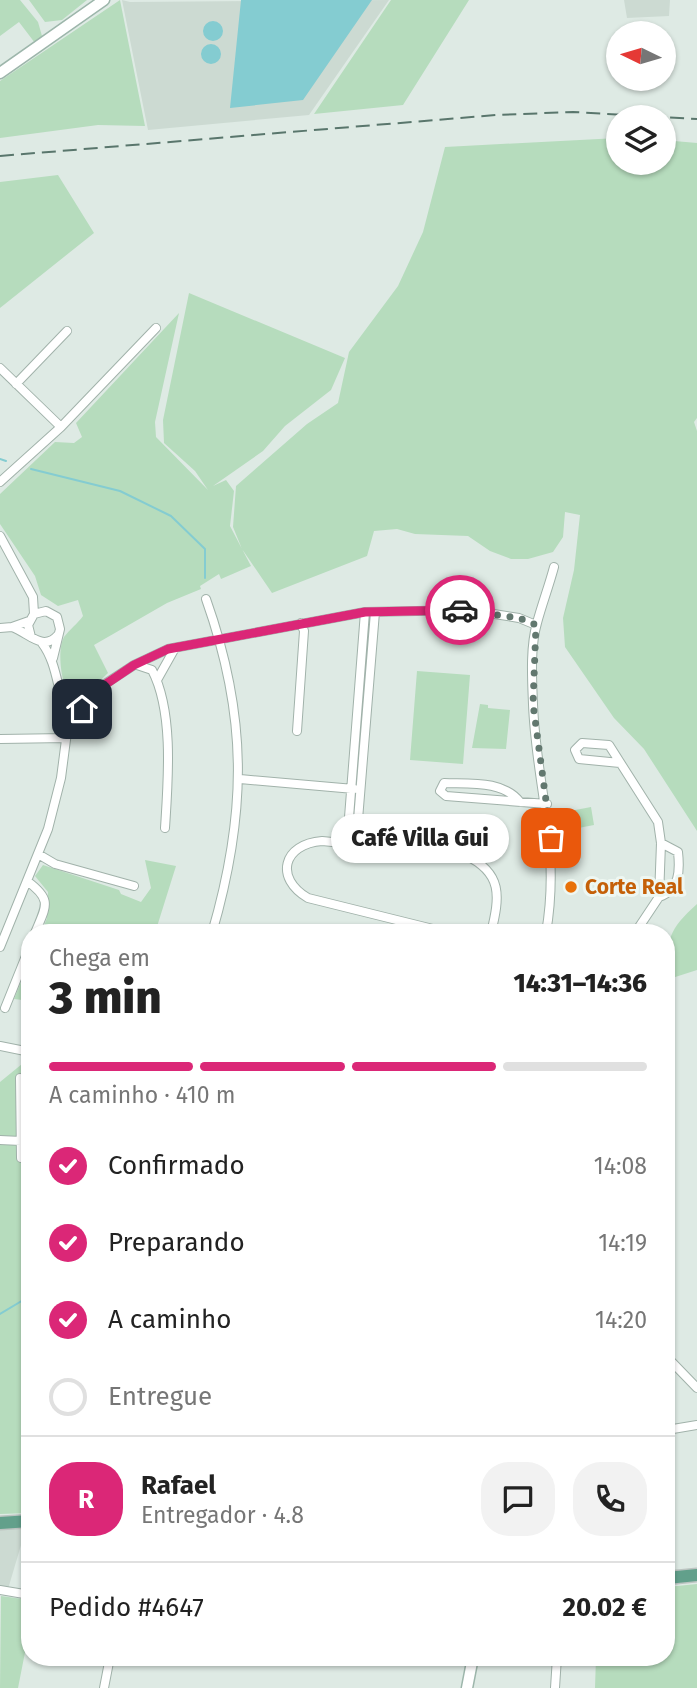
<!DOCTYPE html>
<html lang="pt">
<head>
<meta charset="utf-8">
<style>
	:root { --surface:#fff; --page:#f2f2f2; --text:#222; --muted:#767676; --line:#e0e0e0; --accent:#db2777 }
	body { margin:0; font-family:"Fira Sans",sans-serif; background:var(--page); color:var(--text); height:100vh; display:flex; flex-direction:column; font-size:26px; white-space:nowrap }
	* { box-sizing:border-box; margin:0 }
	p { font-size:23px; color:var(--muted) }
	.icon { flex:none; width:38px; height:38px; fill:none; stroke:currentColor; stroke-width:2; stroke-linecap:round; stroke-linejoin:round }
	.map { position:relative; flex:1; overflow:hidden }
	.drawer { position:absolute; left:21px; top:924px; width:654px; height:742px; display:flex; flex-direction:column; background:var(--surface); border-radius:28px; box-shadow:0 2px 5px #0004 }
	.drawer>* { flex:none }
	.needle { width:46px; rotate:275deg }
	.tools { position:absolute; left:606px; top:21px; display:grid; gap:14px }
	.tools a { display:grid; place-items:center; width:70px; height:70px; border-radius:50%; background:var(--surface); box-shadow:0 2px 5px #0004; font-size:35px }
	.pin { position:absolute; display:grid; place-items:center; width:60px; height:60px; color:#fff; margin:-30px; border-radius:14px; box-shadow:0 4px 10px #0006 }
	.courier { position:absolute; display:grid; place-items:center; width:70px; height:70px; margin:-35px; border:5px solid #db2777; border-radius:50%; background:#fff; color:#222; box-shadow:0 2px 9px #0007 }
	.bubble { position:absolute; height:49px; border-radius:24px; background:var(--surface); box-shadow:0 2px 5px #0004; font-size:23px; font-weight:800; line-height:49px; text-align:center }
	.overview em { font-style:normal; font-weight:800 }
	.overview div { display:flex; flex-direction:column-reverse }
	.overview { display:flex; align-items:center; justify-content:space-between; height:119px; padding:0 28px }
	h1 { font-size:46px; font-weight:800; line-height:52px }
	.bar { display:grid; grid-template-columns:repeat(4,1fr); gap:10px 7px; align-content:center; height:84px; padding:0 28px }
	.bar i { height:9px; border-radius:5px; background:var(--line) }
	.bar .active { background:var(--accent) }
	.bar p { grid-column:span 4 }
	.line { display:flex; align-items:center; gap:18px; padding:0 28px; border-top:2px solid var(--line) }
	.line div { flex:1 }
	.round { display:grid; place-items:center; flex:none; width:74px; height:74px; border-radius:28px; background:var(--page) }
	ol { padding:0 28px; list-style:none }
	li { display:flex; align-items:center; gap:21px; height:77px }
	li p { margin-inline-start:auto }
	li .icon { padding:7px; border-radius:50%; background:var(--accent); color:#fff; stroke-width:4 }
	li:last-child { color:var(--muted) }
	li i { width:38px; height:38px; border:4px solid var(--line); border-radius:50% }
	.map>svg:first-child { display:block }
	.built { fill:#ccdad2 }
	.green { fill:#b6dcbd }
	.water { fill:#84ccd1 }
	.lines { fill:none; stroke-linecap:round; stroke-linejoin:round }
	.stream { stroke:#84ccd1; stroke-width:2 }
	.street-casing { stroke:#a1b2aa; stroke-width:10 }
	.secondary-casing { stroke:#9db6ab; stroke-width:13 }
	.primary-casing { stroke:#bcc4c1; stroke-width:15 }
	.street { stroke:#fff; stroke-width:8 }
	.secondary { stroke:#fff; stroke-width:10 }
	.primary { stroke:#62a08b; stroke-width:12 }
	.rail { stroke:#59766c; stroke-width:2; stroke-dasharray:14 7; stroke-linecap:butt }
	.done { stroke:#62786f; stroke-width:7; stroke-dasharray:0 12.6 }
	.route { stroke:#db2777; stroke-width:9 }
	.food-dot { fill:#e8710a; stroke:#eef7f2; stroke-width:2.5 }
	.labels { text-anchor:middle; dominant-baseline:central; stroke-width:6; stroke-linejoin:round; paint-order:stroke }
	.food-label { font-size:21px; font-weight:bold; fill:#c56008; stroke:#eef7f2; text-anchor:start }
</style>
</head>
<body>
<div class="map">
<svg width="697" height="1688" viewBox="0 0 697 1688">
	<rect width="100%" height="100%" fill="#deeae4"/>
	<path class="built" d="M122 0 130 2 389 0 309 115 148 130Z
		M624 0H670L669 16 627 18Z
		M27 1525 8 1589H0V1528Z"/>
	<path class="green" d="M0 0H20L38 22 42 36 35 43 19 22 0 36Z
		M29 0H87L62 20 45 22Z
		M120 0 145 126 98 125 0 138V81Z
		M391 0H469L403 105 314 114Z
		M618 138V163H663V140L697 143V418L694 422 697 431V831L644 749 614 718 565 647 563 618 574 570 580 515 565 512 563 537 553 552 528 559H511L490 551 468 536 415 534 397 529 374 531 367 556 272 593 242 549 233 527 236 486 307 424 338 403 349 352 398 286 423 232 445 147Z
		M58 175 94 233 0 308V182Z
		M189 293 345 358 331 390 285 426 263 451 213 486 226 480 234 491 230 526 251 566 221 579 219 574 200 586 201 589 167 603 94 645 108 673 81 699 73 702C62 690 56 652 64 637 69 630 78 623 83 616L78 600 58 606 41 595 35 576 0 524V494L55 442 74 443 82 437 76 423 179 313 155 422 156 437 208 490 195 471 164 443 163 420Z
		M417 671 470 675 463 764 410 760Z
		M480 704 488 705V708L510 710 506 749 472 748Z
		M591 807 594 825 568 830 565 812Z
		M145 860 176 866 155 933H41L47 918 48 892 35 876 43 865 119 890 121 894 141 902 151 888Z
		M697 904V970L669 979 667 977C667 939 668 930 697 904Z
		M30 960V1513L0 1514V1082L22 1064V1000L14 999Z
		M697 1584V1688H595L596 1657H667V1587Z
		M1 1596 30 1600V1627L18 1688H0Z"/>
	<path class="water" d="M241 0H372L303 100 230 108Z
		M203 31a10 10 0 1 1 20 0a10 10 0 1 1-20 0Z
		M201 54a10 10 0 1 1 20 0a10 10 0 1 1-20 0Z"/>
	<g class="lines">
		<path class="stream" d="M0 459 6 461
			M31 469 120 491 171 516 205 549V578
			M0 1314 30 1296"/>
		<g class="street-casing">
			<path id="street" d="M0 368 61 427
				M16 384 67 331
				M0 482 61 427 156 328
				M0 536 33 597 34 614
				M206 599C248 717 247 813 212 933
				M12 627C29 633 43 652 58 635
				M0 628 12 627 29 621
				M31 637 28 625 34 614 46 611 57 617 60 629 53 658
				M42 643C60 667 56 698 72 722
				M137 665 152 670C174 712 168 781 165 828
				M157 680 175 648
				M297 731 304 631 301 623
				M0 739 66 738
				M620 763 579 759 575 750 582 743 609 745 658 822 661 843 659 897 635 933
				M240 779 354 789
				M520 802C503 780 469 784 444 783L440 791 446 796 547 804
				M347 843 365 612
				M356 844 375 612
				M38 854 55 864 134 886
				M27 881C53 900 46 906 35 933
				M659 897C680 890 680 870 678 852L661 843
				M437 930 308 898C274 878 283 844 322 841L465 855C503 873 500 896 491 933
				M546 933C561 847 536 786 533 704 532 679 530 647 537 623 542 604 549 586 554 567
				M0 947 48 829 61 778 67 732 82 709 102 686 134 665 168 649 365 612 469 610 519 618 536 625
				M5 1008 30 946
				M0 1046 30 1052
				M20 1078 21 1158
				M0 1140 21 1141
				M667 1357 697 1388
				M667 1430 697 1425
				M0 1590 30 1595
				M104 1688 110 1657
				M555 1688 557 1657"/>
		</g>
		<g class="secondary-casing">
			<path id="secondary" d="M0 73 104 0
				M467 1688 473 1657"/>
		</g>
		<g class="primary-casing">
			<path id="primary" d="M0 1523 30 1521
				M667 1578 697 1575"/>
		</g>
		<use href="#street" class="street"/>
		<use href="#secondary" class="secondary"/>
		<use href="#primary" class="primary"/>
		<path class="rail" d="M0 156 496 115 573 112 697 119"/>
	</g>
	<g class="lines">
		<path class="done" d="M460 610 519 618 536 625 533 704 551 838"/>
		<path class="route" d="M82 709 103 686 134 665 168 649 365 612 460 610"/>
	</g>
	<circle class="food-dot" cx="571" cy="887" r="7"/>
	<g class="labels">
		<g class="food-label">
			<text x="585" y="887">Corte Real</text>
		</g>
	</g>
</svg>
<div class="tools">
<a><svg class="needle" viewBox="-14 -14 28 28"><path d="M0-13l5 13h-10z" fill="#e53935"/><path d="M0 13l5-13h-10z" fill="#767676"/></svg></a>
<a><svg class="icon" aria-label="layers" viewBox="0 0 24 24"><path d="M12 4l9 5-9 5-9-5zM3 14l9 5 9-5"/></svg></a>
</div>
<div class="pin" style="left:551px;top:838px;background:#ea580c"><svg class="icon" aria-label="bag" viewBox="0 0 24 24"><path d="M5 8h14l-1 12H6zM9 8a3 3 0 0 1 6 0"/></svg></div>
<div class="pin" style="left:82px;top:709px;background:#1f2937"><svg class="icon" aria-label="home" viewBox="0 0 24 24"><path d="M3 11l9-7 9 7M6 9v11h12V9"/></svg></div>
<div class="courier" style="left:460px;top:610px"><svg class="icon" aria-label="car" viewBox="0 0 24 24"><path d="M5 17H2v-5l4-1 3-4h7l3 4 3 1v5h-3M9 17h6M6 11h13"/><circle cx="7" cy="17" r="2"/><circle cx="17" cy="17" r="2"/></svg></div>
<div class="bubble" style="left:331px;top:814px;width:178px">Café Villa Gui</div>
<section class="drawer">
<div class="overview"><div><h1>3 min</h1><p>Chega em</p></div><em>14:31–14:36</em></div>
<div class="bar"><i class="active"></i><i class="active"></i><i class="active"></i><i></i><p>A caminho · 410 m</p></div>
<ol>
<li><svg class="icon" aria-label="check" viewBox="0 0 24 24"><path d="M5 12l5 5 9-10"/></svg>Confirmado<p>14:08</p></li>
<li><svg class="icon" aria-label="check" viewBox="0 0 24 24"><path d="M5 12l5 5 9-10"/></svg>Preparando<p>14:19</p></li>
<li><svg class="icon" aria-label="check" viewBox="0 0 24 24"><path d="M5 12l5 5 9-10"/></svg>A caminho<p>14:20</p></li>
<li><i></i>Entregue</li>
</ol>
<div class="line" style="height:126px"><b class="round" style="background:var(--accent);color:#fff">R</b><div><b>Rafael</b><p>Entregador · 4.8</p></div><a class="round"><svg class="icon" aria-label="chat" viewBox="0 0 24 24"><path d="M4 5h16v11H9l-5 4z"/></svg></a><a class="round"><svg class="icon" aria-label="phone" viewBox="0 0 24 24"><path d="M5 4h4l2 5-3 2q2 4 5 5l2-3 5 2v4C11 20 4 13 5 4z"/></svg></a></div>
<div class="line" style="height:91px"><div>Pedido #4647</div><b>20.02 €</b></div>
</section>
</div>
</body>
</html>
